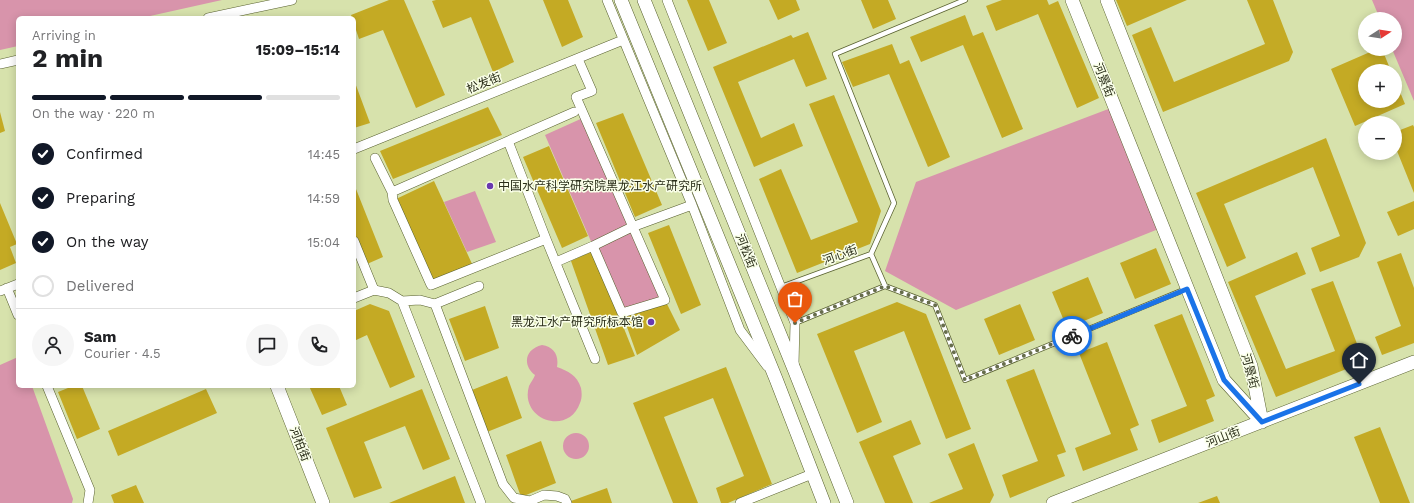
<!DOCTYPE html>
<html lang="en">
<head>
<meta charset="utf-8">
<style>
	:root { --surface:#fff; --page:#f6f6f6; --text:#202124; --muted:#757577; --line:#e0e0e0; --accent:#111827 }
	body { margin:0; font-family:"Work Sans","Noto Sans SC",sans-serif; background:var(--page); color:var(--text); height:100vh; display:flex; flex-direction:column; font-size:15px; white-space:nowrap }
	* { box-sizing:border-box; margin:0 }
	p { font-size:13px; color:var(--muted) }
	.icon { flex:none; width:22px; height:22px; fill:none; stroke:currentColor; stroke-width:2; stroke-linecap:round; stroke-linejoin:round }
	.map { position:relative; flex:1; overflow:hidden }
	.panel { position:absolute; left:16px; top:16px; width:340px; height:372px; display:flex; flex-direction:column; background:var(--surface); border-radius:6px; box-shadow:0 2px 10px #0003 }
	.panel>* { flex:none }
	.needle { width:26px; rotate:78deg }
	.controls { position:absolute; left:1358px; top:12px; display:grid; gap:8px }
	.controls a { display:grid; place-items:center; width:44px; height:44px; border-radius:50%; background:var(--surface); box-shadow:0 2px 10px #0003; font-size:20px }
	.pin { position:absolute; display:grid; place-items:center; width:34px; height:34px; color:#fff; margin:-41px -17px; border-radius:50% 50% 50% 0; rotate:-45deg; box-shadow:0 0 4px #0007 }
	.pin .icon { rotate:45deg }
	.courier { position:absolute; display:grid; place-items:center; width:40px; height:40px; margin:-20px; border:3px solid #1a73e8; border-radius:50%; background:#fff; color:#222; box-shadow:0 1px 5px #0007 }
	.summary em { font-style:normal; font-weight:700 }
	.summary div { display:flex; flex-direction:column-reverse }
	.summary { display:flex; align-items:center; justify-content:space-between; height:68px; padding:0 16px }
	h1 { font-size:26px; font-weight:700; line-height:30px }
	.bar { display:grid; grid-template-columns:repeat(4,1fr); gap:6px 4px; align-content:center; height:48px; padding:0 16px }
	.bar i { height:5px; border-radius:3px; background:var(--line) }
	.bar .on { background:var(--accent) }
	.bar p { grid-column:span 4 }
	.line { display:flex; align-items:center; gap:10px; padding:0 16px; border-top:1px solid var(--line) }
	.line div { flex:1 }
	.round { display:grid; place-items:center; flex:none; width:42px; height:42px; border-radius:21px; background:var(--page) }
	ol { padding:0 16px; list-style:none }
	li { display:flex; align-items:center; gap:12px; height:44px }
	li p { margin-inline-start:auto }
	li .icon { padding:4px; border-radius:50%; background:var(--accent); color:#fff; stroke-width:4 }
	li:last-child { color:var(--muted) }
	li i { width:22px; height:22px; border:2px solid var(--line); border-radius:50% }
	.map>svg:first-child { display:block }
	.green { fill:#d894ab }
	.building { fill:#c4aa24 }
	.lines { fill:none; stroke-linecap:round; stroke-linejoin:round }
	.lane-casing { stroke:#58602f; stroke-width:6 }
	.street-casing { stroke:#58602f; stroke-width:10 }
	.secondary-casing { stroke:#58602f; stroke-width:14 }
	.lane { stroke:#fff; stroke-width:4.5 }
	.street { stroke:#fff; stroke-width:9 }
	.secondary { stroke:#fff; stroke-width:13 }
	.done { stroke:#676d4c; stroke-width:4; stroke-dasharray:0 7.2 }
	.route { stroke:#1a73e8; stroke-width:5 }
	.poi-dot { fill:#6939b0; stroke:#faffe9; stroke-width:1.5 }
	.labels { text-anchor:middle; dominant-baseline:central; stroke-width:3; stroke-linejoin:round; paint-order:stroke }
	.street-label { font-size:12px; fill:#2a2e19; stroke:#faffe9 }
	.poi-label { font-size:12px; fill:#2a2e19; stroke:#faffe9; text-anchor:start }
</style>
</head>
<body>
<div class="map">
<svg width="1414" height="503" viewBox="0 0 1414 503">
	<rect width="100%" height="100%" fill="#d7e2ac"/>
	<path class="green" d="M0 0H222L141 18H18V46L0 50Z
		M1372 0H1414V101L1392 49H1395V19H1380Z
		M1111 108 1161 228 956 310 885 271 916 182Z
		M585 117 665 300 622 313 545 135Z
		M475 191 496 242 467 252 444 202Z
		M542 345C554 347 559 355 557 367 568 371 577 375 581 388 582 393 582 399 580 403 568 437 519 419 529 386 531 382 534 378 535 375 522 365 525 349 542 345Z
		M18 357V386H32L73 499 72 503H0V365Z
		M563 446a13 13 0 1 1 26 0a13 13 0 1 1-26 0Z"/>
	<path class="building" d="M389 0H404L445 95 416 108 383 30 359 39 354 24V18H352L351 15Z
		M436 0H489L514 62 493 72 471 17 443 28 432 1Z
		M543 0H568L583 37 562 47Z
		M687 0H709L727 43 708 51Z
		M769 0H796L800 10 778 20Z
		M861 0H888L896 19 873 29Z
		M1002 0H1047L1049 5 1058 1 1099 98 1077 108 1038 14 996 31 986 6Z
		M1116 0H1187L1127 26Z
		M1247 0H1273L1293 52 1289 61 1163 112 1132 35 1151 27 1174 82 1265 44Z
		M965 15 973 36 983 32 1023 129 1002 138 963 45 921 62 910 37Z
		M808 32 827 79 806 87 794 59 738 82 761 138 794 123 803 146 754 167 713 67 791 35 793 38Z
		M892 44 900 64 909 60 950 157 928 167 889 74 853 87 842 62Z
		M1377 49H1382L1391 71H1365V101H1395V80L1405 104 1355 126 1331 69Z
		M354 80 370 123 354 128Z
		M834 95 881 211 870 244 797 273 759 179 781 169 811 240 858 222 809 104Z
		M488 107 502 135 393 179 380 151Z
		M0 112 5 131 0 133Z
		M623 113 662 205 635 217 596 123Z
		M1413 125 1414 127V193L1395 146V132Z
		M1326 138 1366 243 1359 257 1320 272 1311 248 1340 236 1313 167 1224 204 1246 258 1227 267 1196 193Z
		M549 146 588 236 562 248 523 157Z
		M434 181 473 266 432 282 396 199Z
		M354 184 383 257 367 264 354 232Z
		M1414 201V229L1398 236 1387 212Z
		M0 203 17 244 10 247 16 263 0 270Z
		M669 225 701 305 681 314 648 233Z
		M1156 248 1171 284 1135 299 1120 263Z
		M593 251 635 356 608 365 571 261Z
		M1297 252 1306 274 1255 296 1286 369 1335 351 1311 289 1333 281 1364 362 1276 397 1228 282Z
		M1401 253 1414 288V343L1382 355 1375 337 1401 326 1377 262Z
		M1088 277 1103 313 1067 328 1052 292Z
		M665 300 680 330 637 355 622 313Z
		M897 302 926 314 971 429 946 439 904 331 854 351 882 422 857 433 817 334Z
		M370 304 389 311 415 377 390 388 367 335 354 341V311Z
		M1020 304 1035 340 999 355 984 319Z
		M485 306 499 348 465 361 449 319Z
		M1182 314 1215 396 1206 400 1214 421 1159 443 1151 420 1187 406 1154 325Z
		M1107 342 1139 425 1130 429 1138 450 1083 471 1075 448 1111 434 1079 353Z
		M726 367 772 484 728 503H721L716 488 744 476 713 398 664 417 698 503H673L633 403Z
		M1034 369 1066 452 1057 455 1065 476 1010 498 1002 475 1038 461 1006 380Z
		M507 376 522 418 487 432 472 390Z
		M73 386H82L100 429 77 439 58 392Z
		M309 386H339L347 405 322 415Z
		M206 389 217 413 118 456 108 431Z
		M422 389 450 459 423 470 405 426 364 442 382 488 354 498 326 428Z
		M911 420 921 444 893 456 913 503H885L859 442Z
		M1380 427 1410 503H1380L1354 437Z
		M541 441 556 483 521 497 506 455Z
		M974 443 994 495 990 503H929L963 489 948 454Z
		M455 476 465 503H389Z
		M136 485 144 503H114L111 495Z
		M607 488 612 503H572L571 501Z
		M1217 496 1220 503H1198Z"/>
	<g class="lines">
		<g class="lane-casing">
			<path id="lane" d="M871 254 894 203 835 54 965 0
				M885 286 935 305 965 380 1186 289
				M781 287 871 254 885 286 795 323"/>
		</g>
		<g class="street-casing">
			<path id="street" d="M607 0 692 205 740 330 767 366
				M667 0 795 323 794 365
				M208 18 292 0
				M578 59 592 91 576 97 665 300 622 313 593 246
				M0 64 18 60
				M508 141 546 239 595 359
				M354 149 623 40
				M375 158 392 192 393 200 431 285 546 239
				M392 192 574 112
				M354 241 374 290 389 293 402 301 420 300 435 304 503 484 514 498 530 501 544 495 557 496 565 499 567 503
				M556 262 593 246 632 227 692 205
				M7 288 18 315
				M0 291 18 284
				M354 298 374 290
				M402 301 481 503
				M435 304 479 286
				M47 386 90 490 88 503
				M740 503 812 474"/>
		</g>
		<g class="secondary-casing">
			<path id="secondary" d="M621 0 776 379 824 503
				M644 0 794 369 847 503
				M1072 0 1224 380 1262 422
				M1107 0 1251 366 1262 422
				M277 386 323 503
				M1053 503 1414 362"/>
		</g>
		<use href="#lane" class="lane"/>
		<use href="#street" class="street"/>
		<use href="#secondary" class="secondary"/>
	</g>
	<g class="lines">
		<path class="done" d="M795 323 885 286 935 305 965 380 1072 336"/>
		<path class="route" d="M1072 336 1187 289 1224 380 1262 422 1359 384"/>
	</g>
	<g class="poi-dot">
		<circle cx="490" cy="186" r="4"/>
		<circle cx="651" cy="322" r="4"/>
	</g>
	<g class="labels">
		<g class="street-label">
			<text transform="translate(1104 80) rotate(68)">河景街</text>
			<text transform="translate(484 83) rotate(-22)">松发街</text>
			<text transform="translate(746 251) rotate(68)">河松街</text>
			<text transform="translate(840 255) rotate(-20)">河心街</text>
			<text transform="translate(1250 371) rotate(75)">河景街</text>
			<text transform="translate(1223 437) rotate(-21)">河山街</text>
			<text transform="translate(300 444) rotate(69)">河柏街</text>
		</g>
		<g class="poi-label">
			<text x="498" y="186">中国水产科学研究院黑龙江水产研究所</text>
			<text x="643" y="322" text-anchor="end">黑龙江水产研究所标本馆</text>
		</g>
	</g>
</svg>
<div class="controls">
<a><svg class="needle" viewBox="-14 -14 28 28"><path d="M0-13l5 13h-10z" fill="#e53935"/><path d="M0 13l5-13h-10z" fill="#757577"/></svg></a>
<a>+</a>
<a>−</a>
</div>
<div class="pin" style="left:795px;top:323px;background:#ea580c"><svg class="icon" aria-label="bag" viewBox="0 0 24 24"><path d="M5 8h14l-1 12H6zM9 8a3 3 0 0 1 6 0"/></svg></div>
<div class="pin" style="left:1359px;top:384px;background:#1f2937"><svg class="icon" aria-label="home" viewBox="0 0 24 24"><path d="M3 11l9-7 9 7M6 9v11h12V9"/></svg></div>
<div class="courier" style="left:1072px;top:336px"><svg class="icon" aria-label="bike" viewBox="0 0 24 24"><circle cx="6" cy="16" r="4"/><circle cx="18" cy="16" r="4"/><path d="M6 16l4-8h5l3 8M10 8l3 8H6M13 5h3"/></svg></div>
<section class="panel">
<div class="summary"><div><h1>2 min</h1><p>Arriving in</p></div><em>15:09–15:14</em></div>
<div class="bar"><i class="on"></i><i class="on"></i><i class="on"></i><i></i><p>On the way · 220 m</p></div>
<ol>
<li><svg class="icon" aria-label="check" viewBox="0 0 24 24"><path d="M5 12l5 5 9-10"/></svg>Confirmed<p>14:45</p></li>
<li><svg class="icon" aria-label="check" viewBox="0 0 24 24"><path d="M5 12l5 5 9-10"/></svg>Preparing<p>14:59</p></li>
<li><svg class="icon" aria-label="check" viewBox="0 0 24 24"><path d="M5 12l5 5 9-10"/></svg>On the way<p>15:04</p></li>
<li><i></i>Delivered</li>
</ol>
<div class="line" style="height:72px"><a class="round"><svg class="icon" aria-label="person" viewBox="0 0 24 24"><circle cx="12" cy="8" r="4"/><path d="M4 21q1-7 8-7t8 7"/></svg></a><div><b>Sam</b><p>Courier · 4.5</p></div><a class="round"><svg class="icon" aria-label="chat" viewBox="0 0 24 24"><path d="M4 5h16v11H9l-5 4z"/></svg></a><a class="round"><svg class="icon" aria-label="phone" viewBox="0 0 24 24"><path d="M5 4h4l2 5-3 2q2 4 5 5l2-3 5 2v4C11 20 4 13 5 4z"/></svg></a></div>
</section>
</div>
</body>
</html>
